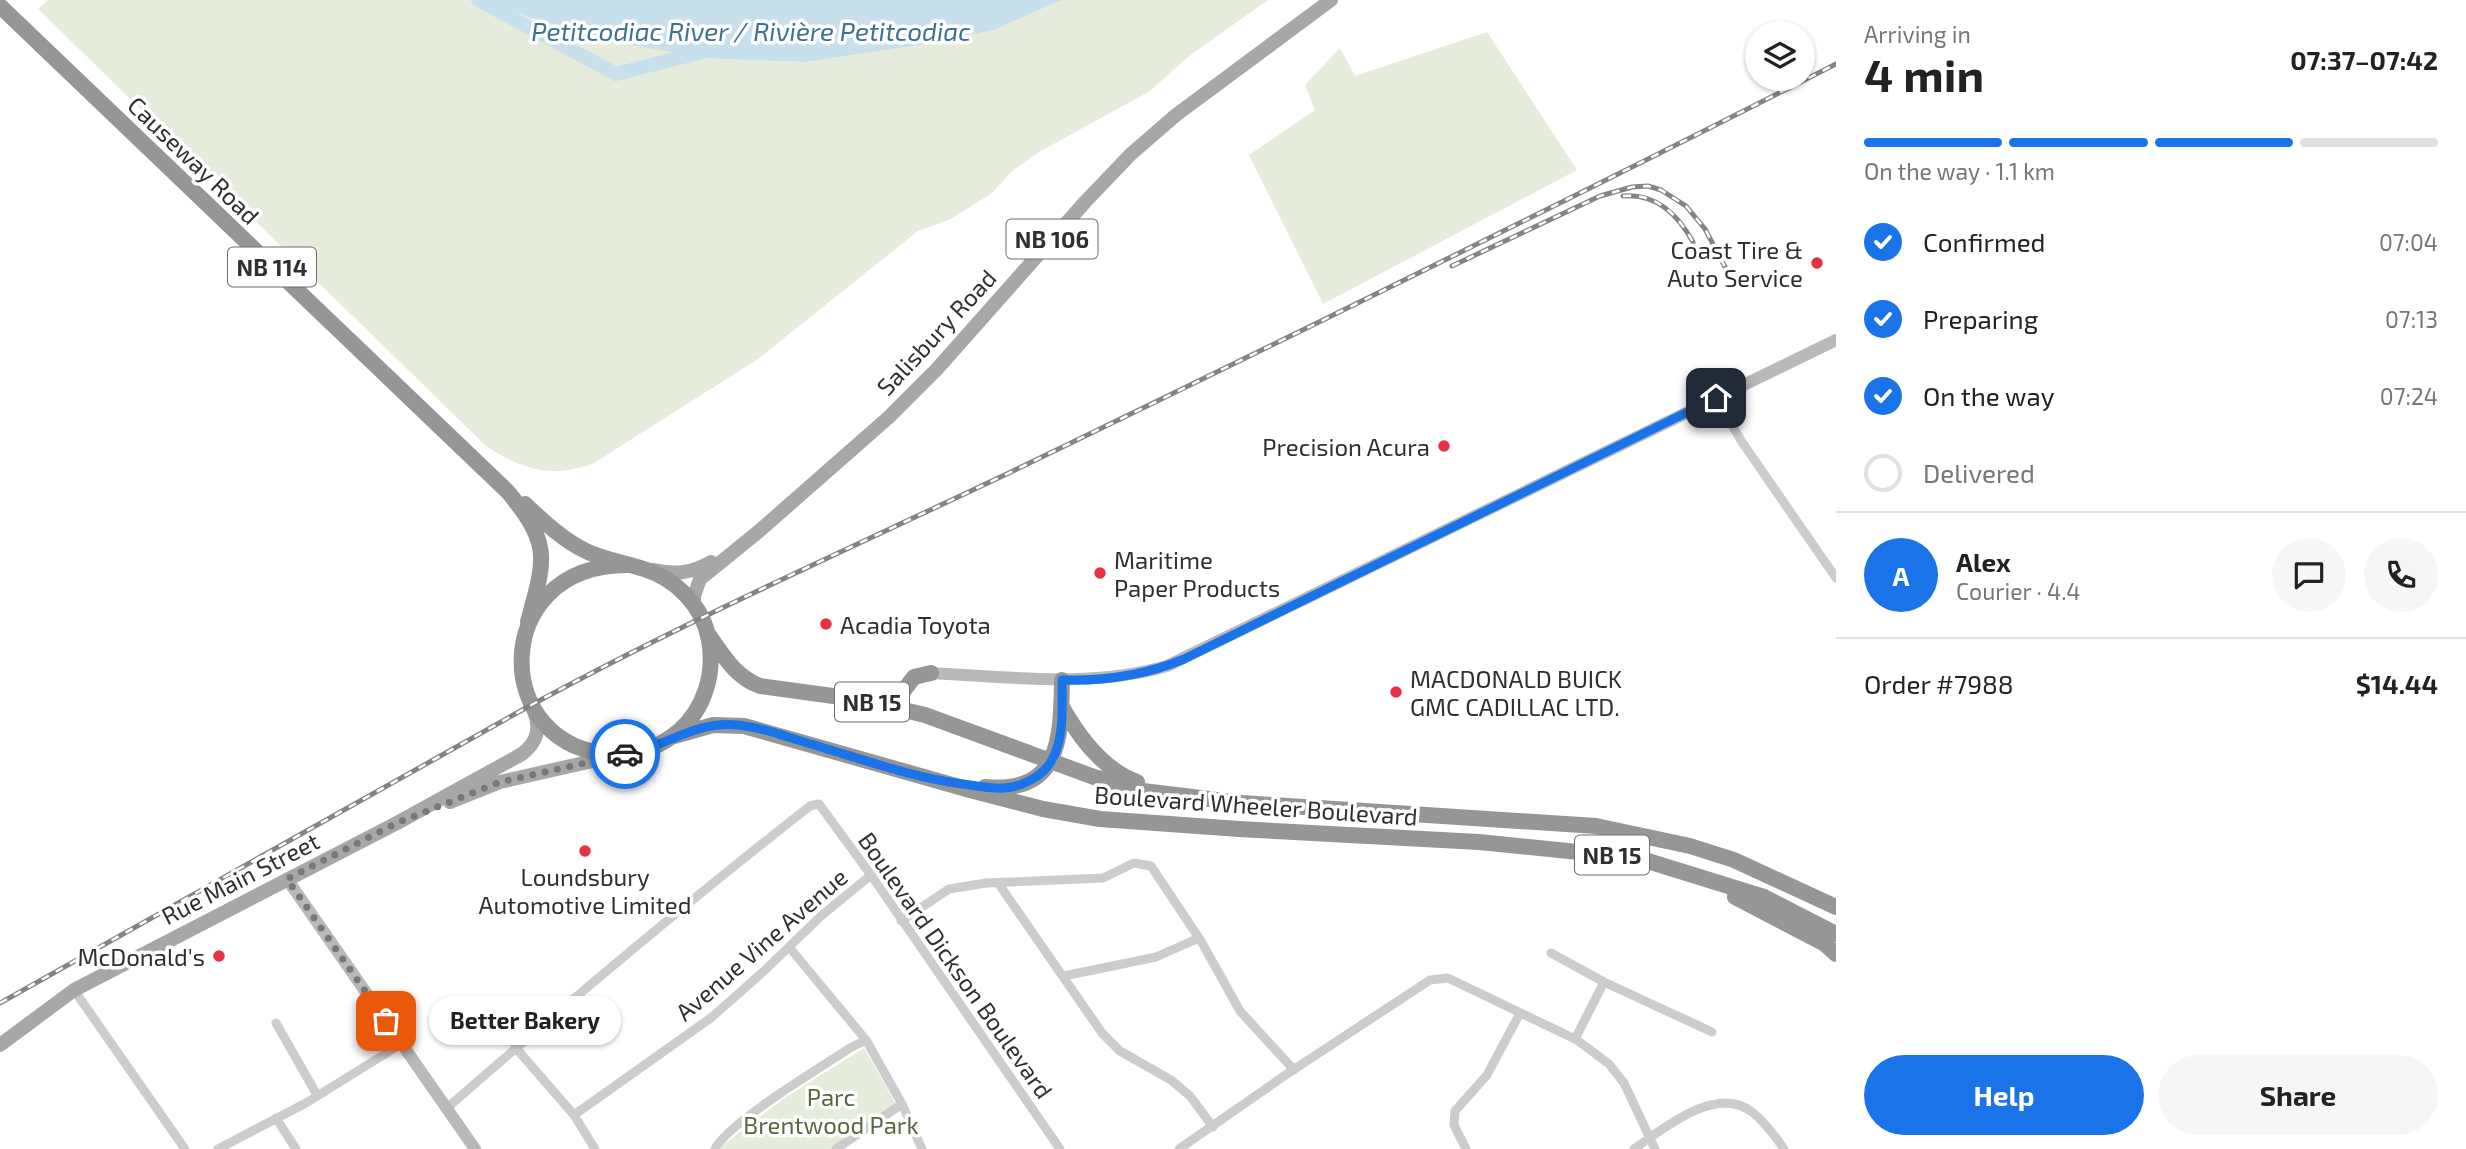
<!DOCTYPE html>
<html lang="en">
<head>
<meta charset="utf-8">
<style>
	:root { --surface:#fff; --page:#f6f6f6; --text:#222; --muted:#767676; --line:#e0e0e0; --accent:#1a73e8 }
	body { margin:0; font-family:"Exo 2",sans-serif; background:var(--page); color:var(--text); height:100vh; display:flex; flex-direction:column; font-size:26px; white-space:nowrap }
	* { box-sizing:border-box; margin:0 }
	p { font-size:23px; color:var(--muted) }
	.icon { flex:none; width:38px; height:38px; fill:none; stroke:currentColor; stroke-width:2; stroke-linecap:round; stroke-linejoin:round }
	.map { position:relative; flex:1; overflow:hidden }
	.details { display:flex; flex-direction:column; background:var(--surface); width:630px }
	.details>* { flex:none }
	.tools { position:absolute; left:1745px; top:21px; display:grid; gap:14px }
	.tools a { display:grid; place-items:center; width:70px; height:70px; border-radius:50%; background:var(--surface); box-shadow:0 2px 5px #0004; font-size:35px }
	.pin { position:absolute; display:grid; place-items:center; width:60px; height:60px; color:#fff; margin:-30px; border-radius:14px; box-shadow:0 4px 10px #0006 }
	.courier { position:absolute; display:grid; place-items:center; width:70px; height:70px; margin:-35px; border:5px solid #1a73e8; border-radius:50%; background:#fff; color:#222; box-shadow:0 2px 9px #0007 }
	.bubble { position:absolute; height:49px; border-radius:24px; background:var(--surface); box-shadow:0 2px 5px #0004; font-size:23px; font-weight:700; line-height:49px; text-align:center }
	.head em { font-style:normal; font-weight:700 }
	.head div { display:flex; flex-direction:column-reverse }
	.head { display:flex; align-items:center; justify-content:space-between; height:119px; padding:0 28px }
	h1 { font-size:46px; font-weight:700; line-height:52px }
	.bar { display:grid; grid-template-columns:repeat(4,1fr); gap:10px 7px; align-content:center; height:84px; padding:0 28px }
	.bar i { height:9px; border-radius:5px; background:var(--line) }
	.bar .active { background:var(--accent) }
	.bar p { grid-column:span 4 }
	.line { display:flex; align-items:center; gap:18px; padding:0 28px; border-top:2px solid var(--line) }
	.line div { flex:1 }
	.round { display:grid; place-items:center; flex:none; width:74px; height:74px; border-radius:37px; background:var(--page) }
	ol { padding:0 28px; list-style:none }
	li { display:flex; align-items:center; gap:21px; height:77px }
	li p { margin-inline-start:auto }
	li .icon { padding:7px; border-radius:50%; background:var(--accent); color:#fff; stroke-width:4 }
	li:last-child { color:var(--muted) }
	li i { width:38px; height:38px; border:4px solid var(--line); border-radius:50% }
	.cta { display:flex; gap:14px; margin-top:auto; padding:14px 28px }
	.cta a { flex:1; height:80px; border-radius:42px; background:var(--accent); color:#fff; font-size:28px; font-weight:700; line-height:80px; text-align:center }
	.cta a+a { background:var(--page); color:var(--text) }
	main { display:flex; flex:1; min-height:0 }
	.map>svg:first-child { display:block }
	.green { fill:#e5ecdc }
	.water { fill:#c8dfec }
	.lines { fill:none; stroke-linecap:round; stroke-linejoin:round }
	.river { stroke:#c8dfec; stroke-width:14 }
	.street { stroke:#ccc; stroke-width:9 }
	.secondary { stroke:#b9b9b9; stroke-width:12 }
	.primary { stroke:#a7a7a7; stroke-width:14 }
	.highway { stroke:#969696; stroke-width:16 }
	.rail-casing { stroke:#848484; stroke-width:5 }
	.rail { stroke:#fff; stroke-width:2.5; stroke-dasharray:8; stroke-linecap:butt }
	.done { stroke:#787878; stroke-width:7; stroke-dasharray:0 12.6 }
	.route { stroke:#1a73e8; stroke-width:9 }
	.poi-dot { fill:#e53141; stroke:#fff; stroke-width:2.5 }
	.labels { text-anchor:middle; dominant-baseline:central; stroke-width:7; stroke-linejoin:round; paint-order:stroke }
	.shield { fill:#fff; stroke:#6d6d6d; stroke-width:2 }
	.shield-label { font-size:23px; font-weight:bold; fill:#2f2f2f }
	.street-label { font-size:24px; fill:#2f2f2f; stroke:#fff }
	.poi-label { font-size:24px; fill:#2f2f2f; stroke:#fff; text-anchor:end }
	.park-label { font-size:24px; fill:#526a3c; stroke:#fff }
	.water-label { font-size:26px; font-style:italic; fill:#3c7291; stroke:#fff }
</style>
</head>
<body>
<main>
<div class="map">
<svg width="1836" height="1149" viewBox="0 0 1836 1149">
	<rect width="100%" height="100%" fill="#fff"/>
	<path class="green" d="M48 0H480L543 22 719 59 806 62 924 44 994 30 1062 0H1268L1189 56 1150 91 1039 152 1012 171 992 193 949 220 918 231 758 359 594 463C552 479 523 470 486 446L38 9Z
		M1487 32 1577 170 1323 304 1249 155 1315 110 1305 85 1340 48 1355 76Z
		M864 1048 897 1106 837 1149H721L723 1145 786 1097Z"/>
	<path class="water" d="M480 0H1062L994 30 925 44 806 62 719 59 636 46 543 22Z"/>
	<g class="lines">
		<path class="river" d="M478 0 616 74 710 50"/>
		<path class="street" d="M1716 398 1742 442 1836 578
			M998 883 1102 1033 1120 1051 1171 1080 1190 1096 1213 1127
			M901 921 949 889 986 883 1103 878 1134 863 1151 866 1201 941 1240 1011 1294 1070
			M789 947 866 1040 902 1104 922 1149
			M1551 953 1604 982 1712 1032
			M1064 976 1156 957 1199 938
			M74 990 185 1149
			M276 1023 317 1095
			M1575 1039 1604 982
			M515 1047 574 1115 595 1149
			M447 1108C566 1004 686 903 810 806L819 804 871 875 1060 1149
			M574 1115 712 1017 765 970 821 916 871 875
			M276 1118 296 1149
			M218 1149 306 1103 401 1044
			M715 1149C726 1124 823 1066 850 1048L866 1040
			M836 1149 902 1104
			M1179 1149 1287 1074 1430 980 1448 978 1577 1040 1609 1064 1624 1083 1655 1149
			M1466 1149 1454 1125 1455 1111 1487 1075 1520 1013
			M1634 1149C1663 1129 1716 1084 1752 1112 1765 1122 1775 1136 1784 1149"/>
		<path class="secondary" d="M931 673C1010 677 1090 688 1167 666L1836 340
			M287 879 475 1149"/>
		<path class="primary" d="M654 570C676 575 692 573 711 562
			M694 604V596L700 579 758 532 889 417 937 369 1085 202 1131 154 1176 115 1331 0
			M450 802 500 782 619 755
			M0 1045 74 990 397 823 522 754C537 742 541 730 534 711"/>
		<path class="highway" d="M0 6 508 492C552 545 545 559 528 622
			M525 504C544 522 564 541 588 552 606 560 626 563 644 569 676 579 703 606 709 640 715 673 705 708 679 731 661 746 639 755 615 754 490 752 487 565 627 565
			M708 634C723 655 735 677 760 686L862 700 925 715 1094 777 1143 791 1242 803 1596 826 1690 846 1734 860 1836 907
			M887 705 898 698 914 677 931 673
			M1062 707C1079 737 1103 770 1137 782
			M671 737 713 725 744 726 970 790 1043 809 1100 819 1239 829 1479 842 1638 858 1764 897 1836 934
			M985 787C1061 794 1061 738 1062 680
			M1735 897 1825 944 1836 954"/>
		<g class="rail-casing">
			<path id="rail" d="M1623 196C1657 193 1678 215 1693 242
				M1452 266 1600 196 1632 187 1648 186 1661 190 1686 206 1705 229 1732 280
				M0 1003 524 709C683 622 849 549 1013 471 1288 338 1563 203 1836 64"/>
		</g>
		<use href="#rail" class="rail"/>
	</g>
	<g class="lines">
		<path class="done" d="M386 1021 287 879 397 823 500 782 625 754"/>
		<path class="route" d="M625 754C664 748 696 720 737 725 759 727 782 735 804 742 856 757 909 777 963 784 977 786 991 789 1005 788 1021 787 1041 777 1050 763 1065 741 1062 705 1062 680 1104 681 1144 676 1184 659L1716 398"/>
	</g>
	<g class="poi-dot">
		<circle cx="1817" cy="263" r="7"/>
		<circle cx="1444" cy="446" r="7"/>
		<circle cx="1100" cy="573" r="7"/>
		<circle cx="826" cy="624" r="7"/>
		<circle cx="1396" cy="692" r="7"/>
		<circle cx="585" cy="851" r="7"/>
		<circle cx="219" cy="956" r="7"/>
	</g>
	<g class="labels">
		<g class="shield">
			<rect x="1006.5" y="219.5" width="91" height="39" rx="5"/>
			<rect x="228" y="247.5" width="88" height="39" rx="5"/>
			<rect x="835" y="682.5" width="74" height="39" rx="5"/>
			<rect x="1575" y="835.5" width="74" height="39" rx="5"/>
		</g>
		<g class="shield-label">
			<text x="1052" y="239">NB 106</text>
			<text x="272" y="267">NB 114</text>
			<text x="872" y="702">NB 15</text>
			<text x="1612" y="855">NB 15</text>
		</g>
		<g class="street-label">
			<text transform="translate(194 160) rotate(44)">Causeway Road</text>
			<text transform="translate(936 332) rotate(-47)">Salisbury Road</text>
			<text transform="translate(1256 805) rotate(4)">Boulevard Wheeler Boulevard</text>
			<text transform="translate(240 878) rotate(-27)">Rue Main Street</text>
			<text transform="translate(761 944) rotate(-41)">Avenue Vine Avenue</text>
			<text transform="translate(956 965) rotate(55)">Boulevard Dickson Boulevard</text>
		</g>
		<g class="poi-label">
			<text x="1803" y="249">Coast Tire &amp;<tspan x="1803" dy="28">Auto Service</tspan></text>
			<text x="1430" y="446">Precision Acura</text>
			<text x="1114" y="559" text-anchor="start">Maritime<tspan x="1114" dy="28">Paper Products</tspan></text>
			<text x="840" y="624" text-anchor="start">Acadia Toyota</text>
			<text x="1410" y="678" text-anchor="start">MACDONALD BUICK<tspan x="1410" dy="28">GMC CADILLAC LTD.</tspan></text>
			<text x="585" y="876" text-anchor="middle">Loundsbury<tspan x="585" dy="28">Automotive Limited</tspan></text>
			<text x="205" y="956">McDonald's</text>
		</g>
		<g class="park-label">
			<text x="831" y="1096">Parc<tspan x="831" dy="28">Brentwood Park</tspan></text>
		</g>
		<g class="water-label">
			<text x="751" y="30">Petitcodiac River / Rivière Petitcodiac</text>
		</g>
	</g>
</svg>
<div class="tools">
<a><svg class="icon" aria-label="layers" viewBox="0 0 24 24"><path d="M12 4l9 5-9 5-9-5zM3 14l9 5 9-5"/></svg></a>
</div>
<div class="pin" style="left:386px;top:1021px;background:#ea580c"><svg class="icon" aria-label="bag" viewBox="0 0 24 24"><path d="M5 8h14l-1 12H6zM9 8a3 3 0 0 1 6 0"/></svg></div>
<div class="pin" style="left:1716px;top:398px;background:#1f2937"><svg class="icon" aria-label="home" viewBox="0 0 24 24"><path d="M3 11l9-7 9 7M6 9v11h12V9"/></svg></div>
<div class="courier" style="left:625px;top:754px"><svg class="icon" aria-label="car" viewBox="0 0 24 24"><path d="M5 17H2v-5l4-1 3-4h7l3 4 3 1v5h-3M9 17h6M6 11h13"/><circle cx="7" cy="17" r="2"/><circle cx="17" cy="17" r="2"/></svg></div>
<div class="bubble" style="left:429px;top:996px;width:192px">Better Bakery</div>
</div>
<section class="details">
<div class="head"><div><h1>4 min</h1><p>Arriving in</p></div><em>07:37–07:42</em></div>
<div class="bar"><i class="active"></i><i class="active"></i><i class="active"></i><i></i><p>On the way · 1.1 km</p></div>
<ol>
<li><svg class="icon" aria-label="check" viewBox="0 0 24 24"><path d="M5 12l5 5 9-10"/></svg>Confirmed<p>07:04</p></li>
<li><svg class="icon" aria-label="check" viewBox="0 0 24 24"><path d="M5 12l5 5 9-10"/></svg>Preparing<p>07:13</p></li>
<li><svg class="icon" aria-label="check" viewBox="0 0 24 24"><path d="M5 12l5 5 9-10"/></svg>On the way<p>07:24</p></li>
<li><i></i>Delivered</li>
</ol>
<div class="line" style="height:126px"><b class="round" style="background:var(--accent);color:#fff">A</b><div><b>Alex</b><p>Courier · 4.4</p></div><a class="round"><svg class="icon" aria-label="chat" viewBox="0 0 24 24"><path d="M4 5h16v11H9l-5 4z"/></svg></a><a class="round"><svg class="icon" aria-label="phone" viewBox="0 0 24 24"><path d="M5 4h4l2 5-3 2q2 4 5 5l2-3 5 2v4C11 20 4 13 5 4z"/></svg></a></div>
<div class="line" style="height:91px"><div>Order #7988</div><b>$14.44</b></div>
<div class="cta"><a>Help</a><a>Share</a></div>
</section>
</main>
</body>
</html>
